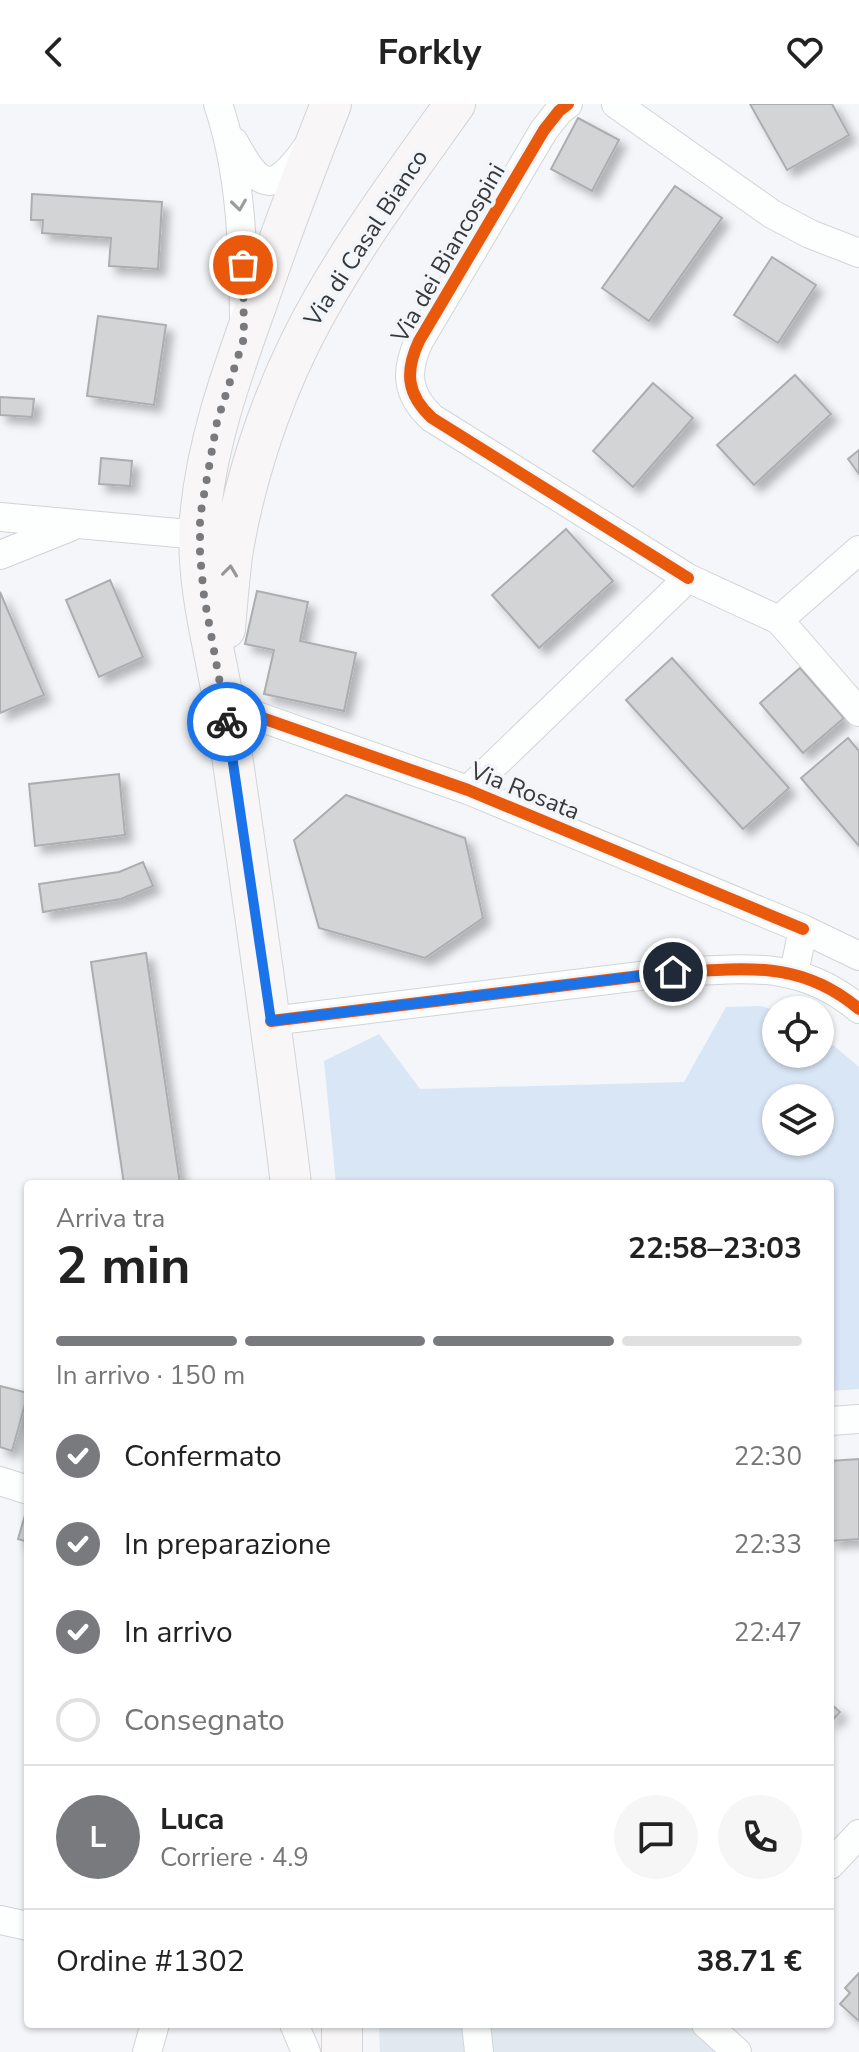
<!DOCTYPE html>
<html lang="it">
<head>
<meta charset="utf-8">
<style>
	:root { --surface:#fff; --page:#f6f6f6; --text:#222; --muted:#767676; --line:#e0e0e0; --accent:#797a7d }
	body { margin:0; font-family:"Nunito Sans",sans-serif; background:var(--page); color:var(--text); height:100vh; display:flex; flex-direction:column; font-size:30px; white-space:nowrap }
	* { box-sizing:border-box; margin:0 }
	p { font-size:26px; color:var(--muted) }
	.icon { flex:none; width:44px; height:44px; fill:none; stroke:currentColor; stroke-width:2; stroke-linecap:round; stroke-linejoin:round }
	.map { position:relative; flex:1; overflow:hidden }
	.drawer { position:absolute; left:24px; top:1076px; width:810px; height:848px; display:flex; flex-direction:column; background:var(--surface); border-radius:8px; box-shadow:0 2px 6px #0004 }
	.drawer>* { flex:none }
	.buttons { position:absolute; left:762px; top:892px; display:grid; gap:16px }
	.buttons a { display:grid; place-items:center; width:72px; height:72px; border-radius:50%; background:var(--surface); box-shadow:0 2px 6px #0004; font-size:40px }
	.pin { position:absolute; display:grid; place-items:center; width:68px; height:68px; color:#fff; margin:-34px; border:4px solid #fff; border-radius:50%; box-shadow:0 2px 8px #0007 }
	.courier { position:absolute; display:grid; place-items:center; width:80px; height:80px; margin:-40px; border:6px solid #1a73e8; border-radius:50%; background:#fff; color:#222; box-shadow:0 2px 10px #0007 }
	.summary em { font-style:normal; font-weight:700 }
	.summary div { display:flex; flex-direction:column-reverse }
	.summary { display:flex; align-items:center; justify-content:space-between; height:136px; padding:0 32px }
	h1 { font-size:52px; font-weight:700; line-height:60px }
	.bar { display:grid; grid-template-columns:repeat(4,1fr); gap:12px 8px; align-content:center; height:96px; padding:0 32px }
	.bar i { height:10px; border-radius:6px; background:var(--line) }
	.bar .active { background:var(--accent) }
	.bar p { grid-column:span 4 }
	.line { display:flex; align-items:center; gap:20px; padding:0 32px; border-top:2px solid var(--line) }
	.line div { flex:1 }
	.round { display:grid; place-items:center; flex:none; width:84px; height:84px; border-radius:42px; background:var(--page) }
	ol { padding:0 32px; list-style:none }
	li { display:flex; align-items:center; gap:24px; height:88px }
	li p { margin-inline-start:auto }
	li .icon { padding:8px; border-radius:50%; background:var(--accent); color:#fff; stroke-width:4 }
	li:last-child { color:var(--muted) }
	li i { width:44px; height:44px; border:4px solid var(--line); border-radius:50% }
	header { display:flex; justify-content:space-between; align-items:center; height:104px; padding:0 32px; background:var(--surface); font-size:36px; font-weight:700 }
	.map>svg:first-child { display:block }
	.built { fill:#e2e8ef }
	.green { fill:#d9e6f6; fill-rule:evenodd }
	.building { fill:#d2d4d6; stroke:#acadaf; stroke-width:2; filter:url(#shadow) }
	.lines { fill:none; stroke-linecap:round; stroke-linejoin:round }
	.street-casing { stroke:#d2d4d6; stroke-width:30 }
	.secondary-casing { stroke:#d2d4d6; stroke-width:42 }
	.street { stroke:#fdfefe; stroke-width:28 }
	.secondary { stroke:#f8f6f6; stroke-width:40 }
	.cycleway-casing { stroke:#f2f6fb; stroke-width:17 }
	.cycleway { stroke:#e8590c; stroke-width:12 }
	.oneway { stroke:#9a9b9c }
	.oneway2 { stroke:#989798 }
	.done { stroke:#797a7d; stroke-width:8; stroke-dasharray:0 14.4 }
	.route { stroke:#1a73e8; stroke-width:10 }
	.labels { text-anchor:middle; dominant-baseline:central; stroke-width:8; stroke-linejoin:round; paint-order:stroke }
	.street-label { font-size:24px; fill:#37383a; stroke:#f2f6fb }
</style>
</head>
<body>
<header><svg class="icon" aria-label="back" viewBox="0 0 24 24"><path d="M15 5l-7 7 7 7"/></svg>Forkly<svg class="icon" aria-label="heart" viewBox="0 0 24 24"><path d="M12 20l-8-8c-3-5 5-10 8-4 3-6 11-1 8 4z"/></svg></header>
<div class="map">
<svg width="859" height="1948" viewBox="0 0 859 1948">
	<defs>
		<filter id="shadow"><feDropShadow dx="7" dy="7" stdDeviation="4" flood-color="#0004"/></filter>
	</defs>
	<rect width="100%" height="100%" fill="#f4f6f9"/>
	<path class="built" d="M379 1920H691L721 1948H380Z"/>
	<path class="green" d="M761 902 776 907V950H820V930L859 963V1285L830 1287V1080H336L324 957 379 930 420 985 684 978 726 903ZM776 994H820V1038H776Z"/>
	<path class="building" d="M750 0H832L849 31 787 66Z
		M578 14 619 36 592 87 551 65Z
		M675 82 722 114 649 217 602 184Z
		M32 90 162 98 158 165 109 162 111 134 42 129 43 116H31Z
		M772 153 816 181 778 239 734 211Z
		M98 212 166 221 154 301 87 292Z
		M795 271 831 310 754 381 717 341Z
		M653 279 693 314 633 383 593 347Z
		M0 293 34 295 32 313 0 311Z
		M859 346V370L848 355Z
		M101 354 132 357 130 382 99 380Z
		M566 425 613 477 539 544 492 491Z
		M110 476 143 553 99 573 66 496Z
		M257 487 308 498 300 537 356 549 344 607 264 590 274 546 245 540Z
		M0 488 44 591 0 609Z
		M672 554 789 684 743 725 626 596Z
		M800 564 844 614 803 649 760 599Z
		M848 634 859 647V742L801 674Z
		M119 670 125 731 35 742 29 680Z
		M346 691 465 734 483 814 425 854 319 824 294 736Z
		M143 758 153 782 121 795 43 808 39 780 119 768Z
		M146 849 180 1080H124L91 858Z
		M0 1282 28 1289 12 1347 0 1343Z
		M859 1355V1435L830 1437V1357Z
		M28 1401V1438L18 1435Z
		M830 1599 840 1608 830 1619Z
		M859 1869V1917L840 1900 850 1889 845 1884Z"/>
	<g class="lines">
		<g class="street-casing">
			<path id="street" d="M218 0C241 68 243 142 244 213
				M568 0 559 7 544 26 419 237C405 267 406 290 432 314L688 474
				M616 0 772 110 810 130 859 149
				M234 38C260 86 273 91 306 45
				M0 413 200 431
				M0 451 70 423
				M779 516 859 608
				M225 601 468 686 803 825
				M468 686 688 474 779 516 859 446
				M794 869 803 825 859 852
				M271 917 673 868C745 865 800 855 859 905
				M830 1317 859 1315
				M0 1377 28 1386
				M830 1761 859 1730
				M0 1816 28 1822
				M294 1920 306 1948
				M476 1920 479 1948
				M706 1920 737 1948
				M147 1948 155 1920"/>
		</g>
		<g class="secondary-casing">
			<path id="secondary" d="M225 525C227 500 229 476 232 452 243 381 268 304 300 239 342 154 400 77 455 0
				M291 1080C273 928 250 776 228 624 218 554 195 486 200 415 206 340 232 269 257 199 280 132 305 66 331 0
				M342 1920V1948"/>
		</g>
		<use href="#street" class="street"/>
		<use href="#secondary" class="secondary"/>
		<g class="cycleway-casing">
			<path id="cycleway" d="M568 0 559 7 544 26 419 237C405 267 406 290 432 314L688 474
				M225 601 468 686 803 825
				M271 917 673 868C745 865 800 855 859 905"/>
		</g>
		<use href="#cycleway" class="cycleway"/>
	</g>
	<defs><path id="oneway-chevron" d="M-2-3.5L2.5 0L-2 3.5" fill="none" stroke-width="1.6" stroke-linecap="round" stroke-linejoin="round" transform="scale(2)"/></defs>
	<use class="oneway" href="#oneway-chevron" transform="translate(239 101) rotate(82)"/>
	<use class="oneway2" href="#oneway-chevron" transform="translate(230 467) rotate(-83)"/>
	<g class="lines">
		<path class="done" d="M227 618 204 492 200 451V413L217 318 244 234 243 161"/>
		<path class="route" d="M227 618 271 917 673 868"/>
	</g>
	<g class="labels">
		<g class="street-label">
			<text transform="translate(366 134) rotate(-57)">Via di Casal Bianco</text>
			<text transform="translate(448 149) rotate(-60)">Via dei Biancospini</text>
			<text transform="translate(525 687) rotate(22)">Via Rosata</text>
		</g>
	</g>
</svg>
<div class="buttons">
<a><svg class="icon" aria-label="locate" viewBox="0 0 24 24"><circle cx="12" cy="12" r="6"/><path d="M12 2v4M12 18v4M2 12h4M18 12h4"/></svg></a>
<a><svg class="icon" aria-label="layers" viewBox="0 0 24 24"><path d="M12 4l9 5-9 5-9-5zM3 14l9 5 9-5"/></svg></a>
</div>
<div class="pin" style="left:243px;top:161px;background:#ea580c"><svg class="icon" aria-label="bag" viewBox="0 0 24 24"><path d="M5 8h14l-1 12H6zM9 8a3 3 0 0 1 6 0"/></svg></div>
<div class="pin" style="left:673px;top:868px;background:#1f2937"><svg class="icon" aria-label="home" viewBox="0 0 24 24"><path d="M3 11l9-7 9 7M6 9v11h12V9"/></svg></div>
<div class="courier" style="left:227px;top:618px"><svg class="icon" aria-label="bike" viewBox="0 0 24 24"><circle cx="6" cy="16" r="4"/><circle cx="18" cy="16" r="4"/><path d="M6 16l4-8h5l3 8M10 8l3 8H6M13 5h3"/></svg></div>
<section class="drawer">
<div class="summary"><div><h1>2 min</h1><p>Arriva tra</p></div><em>22:58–23:03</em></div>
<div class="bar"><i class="active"></i><i class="active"></i><i class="active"></i><i></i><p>In arrivo · 150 m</p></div>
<ol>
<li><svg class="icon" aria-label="check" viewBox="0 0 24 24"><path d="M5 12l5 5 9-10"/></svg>Confermato<p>22:30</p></li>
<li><svg class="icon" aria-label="check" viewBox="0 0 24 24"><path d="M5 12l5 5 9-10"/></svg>In preparazione<p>22:33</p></li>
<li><svg class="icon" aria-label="check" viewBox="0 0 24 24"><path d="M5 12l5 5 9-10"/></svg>In arrivo<p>22:47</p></li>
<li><i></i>Consegnato</li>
</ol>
<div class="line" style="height:144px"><b class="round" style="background:var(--accent);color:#fff">L</b><div><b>Luca</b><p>Corriere · 4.9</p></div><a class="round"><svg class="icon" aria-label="chat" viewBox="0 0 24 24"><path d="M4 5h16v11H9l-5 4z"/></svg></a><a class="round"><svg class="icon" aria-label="phone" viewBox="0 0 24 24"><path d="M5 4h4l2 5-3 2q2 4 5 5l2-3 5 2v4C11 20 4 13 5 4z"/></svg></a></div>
<div class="line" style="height:104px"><div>Ordine #1302</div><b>38.71 €</b></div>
</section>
</div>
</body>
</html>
